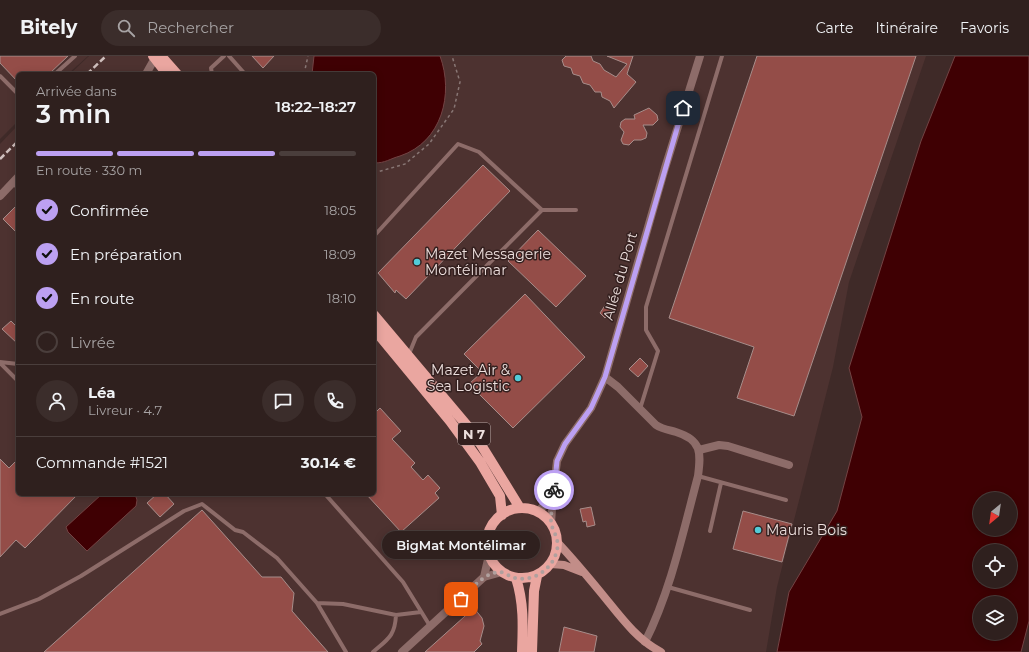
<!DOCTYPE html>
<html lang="fr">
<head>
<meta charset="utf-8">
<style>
	:root { --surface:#2f201e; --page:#3b2d2b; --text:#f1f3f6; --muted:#a7a3a4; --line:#4a3e3c; --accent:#bca0f2 }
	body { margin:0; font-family:Montserrat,sans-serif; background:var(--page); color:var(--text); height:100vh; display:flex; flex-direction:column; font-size:15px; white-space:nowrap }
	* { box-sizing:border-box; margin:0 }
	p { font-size:13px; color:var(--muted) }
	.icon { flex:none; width:22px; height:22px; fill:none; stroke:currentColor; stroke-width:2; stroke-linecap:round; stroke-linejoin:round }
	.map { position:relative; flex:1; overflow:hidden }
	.side { position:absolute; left:16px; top:16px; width:360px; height:424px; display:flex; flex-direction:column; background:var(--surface); border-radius:6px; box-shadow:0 2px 10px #0003,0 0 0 1px var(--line) }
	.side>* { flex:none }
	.needle { width:26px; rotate:209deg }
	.fabs { position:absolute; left:973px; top:436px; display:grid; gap:8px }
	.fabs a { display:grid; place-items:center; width:44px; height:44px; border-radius:50%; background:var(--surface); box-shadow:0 2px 10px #0003,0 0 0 1px var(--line); font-size:20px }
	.pin { position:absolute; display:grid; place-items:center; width:34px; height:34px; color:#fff; margin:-17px; border-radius:8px; box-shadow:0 2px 6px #0006 }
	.courier { position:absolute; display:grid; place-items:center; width:40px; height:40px; margin:-20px; border:3px solid #bca0f2; border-radius:50%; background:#fff; color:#222; box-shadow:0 1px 5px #0007 }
	.bubble { position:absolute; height:28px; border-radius:14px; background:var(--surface); box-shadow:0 2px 10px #0003,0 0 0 1px var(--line); font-size:13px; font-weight:600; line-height:28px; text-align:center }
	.headline em { font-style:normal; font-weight:600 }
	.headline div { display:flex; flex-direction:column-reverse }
	.headline { display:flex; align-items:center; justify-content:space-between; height:68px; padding:0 20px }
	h1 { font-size:26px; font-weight:600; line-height:30px }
	.bar { display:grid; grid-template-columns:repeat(4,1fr); gap:6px 4px; align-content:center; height:48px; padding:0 20px }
	.bar i { height:5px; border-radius:3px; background:var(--line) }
	.bar .active { background:var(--accent) }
	.bar p { grid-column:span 4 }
	.line { display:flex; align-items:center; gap:10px; padding:0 20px; border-top:1px solid var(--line) }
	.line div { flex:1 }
	.round { display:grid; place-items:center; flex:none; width:42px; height:42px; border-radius:21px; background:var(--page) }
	ol { padding:0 20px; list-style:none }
	li { display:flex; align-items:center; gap:12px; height:44px }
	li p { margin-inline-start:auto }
	li .icon { padding:4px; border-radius:50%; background:var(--accent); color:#111; stroke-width:4 }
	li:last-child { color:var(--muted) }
	li i { width:22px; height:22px; border:2px solid var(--line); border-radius:50% }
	header { display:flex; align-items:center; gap:24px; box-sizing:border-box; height:56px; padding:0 20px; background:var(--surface); border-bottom:1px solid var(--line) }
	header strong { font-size:19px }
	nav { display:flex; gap:22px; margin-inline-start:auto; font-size:14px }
	.search { width:280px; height:36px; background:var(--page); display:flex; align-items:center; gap:10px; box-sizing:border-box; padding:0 14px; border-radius:22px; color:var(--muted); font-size:15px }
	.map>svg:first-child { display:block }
	.built { fill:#4d3230 }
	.water { fill:#3f0003; stroke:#734344; fill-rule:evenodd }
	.building { fill:#944d48; stroke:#a78d8a }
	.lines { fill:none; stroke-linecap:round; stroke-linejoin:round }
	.path { stroke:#887674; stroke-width:1.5; stroke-dasharray:3 3; stroke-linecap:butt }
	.lane { stroke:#8d6c69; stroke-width:4 }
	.street { stroke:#8d6c69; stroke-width:8 }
	.secondary { stroke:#c28d88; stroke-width:8 }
	.primary { stroke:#eaa6a0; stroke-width:10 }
	.rail { stroke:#cfbfbd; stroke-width:2.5; stroke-dasharray:6 3; stroke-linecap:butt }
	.done { stroke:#b0a09e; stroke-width:4; stroke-dasharray:0 7.2 }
	.route { stroke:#bca0f2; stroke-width:5 }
	.poi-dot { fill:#52cbd8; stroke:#34201f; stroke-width:1.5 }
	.labels { text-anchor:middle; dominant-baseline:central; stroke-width:3; stroke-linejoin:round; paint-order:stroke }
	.shield { fill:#34201f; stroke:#b6a6a4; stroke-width:1 }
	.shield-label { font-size:13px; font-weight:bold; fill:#eddfdd }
	.poi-label { font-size:14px; fill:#eddfdd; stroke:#34201f; text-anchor:start }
	.street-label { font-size:14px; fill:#eddfdd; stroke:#34201f }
</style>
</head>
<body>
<header>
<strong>Bitely</strong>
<div class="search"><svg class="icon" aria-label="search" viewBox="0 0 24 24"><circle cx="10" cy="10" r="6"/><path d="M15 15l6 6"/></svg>Rechercher</div>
<nav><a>Carte</a><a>Itinéraire</a><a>Favoris</a></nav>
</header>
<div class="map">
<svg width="1029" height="596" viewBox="0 0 1029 596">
	<rect width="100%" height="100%" fill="#3f2a28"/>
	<path class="built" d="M0 0H88L68 18H18V65L0 83Z
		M89 0H926L849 226 833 311 777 531 766 596H0V88L18 69V438H374V18H70Z"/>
	<path class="water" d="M314 0H440C454 38 442 86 400 100 389 103 386 107 374 107V18H312Z
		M955 0H1029V565L1021 596H777L789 536 837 455 862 361 849 312 921 85ZM980 443H1010V473H980ZM980 495H1010V525H980ZM980 547H1010V577H980Z
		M102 438H135L137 444 136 450 87 495 68 476 66 471Z"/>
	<path class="building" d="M0 0H68L49 18H18V26L0 7Z
		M252 0H274L263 12Z
		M566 0H591L593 5 600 8 604 14 616 21 627 8 607 0H633L627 18 636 26 614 52 610 45 602 41 601 36H595L590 29 583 27 580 20 573 18 571 12 564 10 562 4Z
		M757 0H916L794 360 737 342 754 291 669 262Z
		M649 52 657 59 658 64 653 69H643L647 77 646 82 641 84H634L629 89 623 88 621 84 624 76 620 71 621 66 625 63H635L634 59Z
		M483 109 510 135 406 243 396 234 395 237 378 217Z
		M18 148V178L3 163Z
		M538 174 586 220 556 251 508 205Z
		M525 238 585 301 513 372 469 328 482 316 464 298Z
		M606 248 613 253 605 262 600 257Z
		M11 265 18 272V288L2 273Z
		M640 302 648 310 638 321 629 313Z
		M380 352 401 375 392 383 415 407 411 411 423 424 428 419 440 432 435 437 439 442 401 476 366 438H374V358Z
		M0 403 9 412 18 403V438H78L25 492 16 484 0 501Z
		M157 438H165L174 448 160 461 147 447Z
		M591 451 595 469 587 471 586 465 583 466 580 453Z
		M202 454 262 521H281L294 537 292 555 328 596H44Z
		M743 455 792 468 782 506 733 493Z
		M474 552 482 562 484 570 480 585 482 588 474 596H425Z
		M564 571 597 580 594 596H559Z"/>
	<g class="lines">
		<path class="path" d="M304 18 308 0
			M374 117 405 108 429 88 454 53 460 26 452 0"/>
		<path class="lane" d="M229 0 245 18
			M55 18 75 0
			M212 18 211 12 224 0
			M0 20 18 38
			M13 127 18 132
			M542 154H576
			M374 180 458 88 479 96 542 154 416 281 409 298
			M0 306 18 308
			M0 307 18 325
			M640 353 658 295 646 274V251L722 0
			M698 420 786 444
			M325 438 403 526 430 570
			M710 475 721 427
			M668 531 750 554
			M317 547 346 596
			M0 558 39 543 81 520 184 455 202 448 235 474 243 476 277 502 317 547 343 548 396 559 421 556
			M373 596C388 583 395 580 396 559"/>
		<path class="street" d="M146 18 155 2
			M0 140 18 121
			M605 321 618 331 656 369C662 373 669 374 676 376 702 384 701 397 698 420 683 476 671 534 645 586
			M699 394 719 389 728 390 789 409
			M553 439 557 405 565 388 591 352 605 321 665 112 700 0
			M538 456 553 439 551 467
			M484 521 489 499
			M402 596 484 521 502 516"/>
		<path class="secondary" d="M558 487C573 503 588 521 602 538 620 560 636 583 661 596
			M551 508 564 509 582 516"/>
		<path class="primary" d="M153 0 167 18
			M161 0 177 18
			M374 259 475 379 520 452
			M374 273 450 365 480 406 500 440 502 459
			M487 487a35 35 0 1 1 70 0a35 35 0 1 1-70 0Z
			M516 522C524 547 523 570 522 596
			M532 596 534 535 537 520"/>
		<path class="rail" d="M87 18 106 0
			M0 103 18 85"/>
	</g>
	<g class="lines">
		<path class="done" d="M461 543C472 533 484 516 501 516 505 517 511 521 515 522 534 526 553 513 557 494 560 481 551 474 551 465 551 455 553 444 554 434"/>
		<path class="route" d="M554 434 557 405 565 388 591 352 605 321 683 52"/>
	</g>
	<g class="poi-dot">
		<circle cx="417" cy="206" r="4"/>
		<circle cx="518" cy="322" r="4"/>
		<circle cx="758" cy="474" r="4"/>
	</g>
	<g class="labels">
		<rect class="shield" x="458" y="367" width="32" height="22" rx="3"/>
		<g class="shield-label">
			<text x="474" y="378">N 7</text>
		</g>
		<g class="poi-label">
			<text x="425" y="198">Mazet Messagerie<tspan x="425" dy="16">Montélimar</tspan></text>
			<text x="510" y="314" text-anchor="end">Mazet Air &amp;<tspan x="510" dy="16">Sea Logistic</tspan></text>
			<text x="766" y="474">Mauris Bois</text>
		</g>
		<g class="street-label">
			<text transform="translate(620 220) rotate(-74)">Allée du Port</text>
		</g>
	</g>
</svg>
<div class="fabs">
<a><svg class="needle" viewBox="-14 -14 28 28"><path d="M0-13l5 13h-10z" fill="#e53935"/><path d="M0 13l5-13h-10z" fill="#a7a3a4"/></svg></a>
<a><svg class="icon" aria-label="locate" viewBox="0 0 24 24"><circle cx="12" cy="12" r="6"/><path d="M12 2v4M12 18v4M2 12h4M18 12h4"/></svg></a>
<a><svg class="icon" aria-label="layers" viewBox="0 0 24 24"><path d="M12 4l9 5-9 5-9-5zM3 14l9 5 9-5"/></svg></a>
</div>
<div class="pin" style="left:461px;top:543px;background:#ea580c"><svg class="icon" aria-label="bag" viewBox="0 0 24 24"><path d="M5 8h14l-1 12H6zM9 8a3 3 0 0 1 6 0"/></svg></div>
<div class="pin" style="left:683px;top:52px;background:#1f2937"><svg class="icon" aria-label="home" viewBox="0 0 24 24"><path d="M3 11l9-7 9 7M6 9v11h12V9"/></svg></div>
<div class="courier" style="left:554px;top:434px"><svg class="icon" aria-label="bike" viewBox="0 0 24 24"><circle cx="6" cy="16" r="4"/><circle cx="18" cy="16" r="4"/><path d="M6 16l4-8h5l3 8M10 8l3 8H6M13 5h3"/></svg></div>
<div class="bubble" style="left:382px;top:475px;width:158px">BigMat Montélimar</div>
<section class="side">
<div class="headline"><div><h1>3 min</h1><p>Arrivée dans</p></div><em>18:22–18:27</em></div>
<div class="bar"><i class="active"></i><i class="active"></i><i class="active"></i><i></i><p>En route · 330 m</p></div>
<ol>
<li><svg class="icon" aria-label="check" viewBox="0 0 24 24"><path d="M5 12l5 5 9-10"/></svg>Confirmée<p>18:05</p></li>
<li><svg class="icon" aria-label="check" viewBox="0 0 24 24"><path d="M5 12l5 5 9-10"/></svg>En préparation<p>18:09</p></li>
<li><svg class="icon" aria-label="check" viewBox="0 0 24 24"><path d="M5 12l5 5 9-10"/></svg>En route<p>18:10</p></li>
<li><i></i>Livrée</li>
</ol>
<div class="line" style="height:72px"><a class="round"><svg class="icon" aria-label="person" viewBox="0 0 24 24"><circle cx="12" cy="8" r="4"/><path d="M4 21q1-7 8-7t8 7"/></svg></a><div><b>Léa</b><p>Livreur · 4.7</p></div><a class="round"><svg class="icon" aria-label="chat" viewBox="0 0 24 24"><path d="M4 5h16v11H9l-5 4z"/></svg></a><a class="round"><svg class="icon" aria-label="phone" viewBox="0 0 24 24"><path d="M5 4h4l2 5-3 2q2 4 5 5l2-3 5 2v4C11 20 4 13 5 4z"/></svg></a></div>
<div class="line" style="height:52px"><div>Commande #1521</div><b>30.14 €</b></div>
</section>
</div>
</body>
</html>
